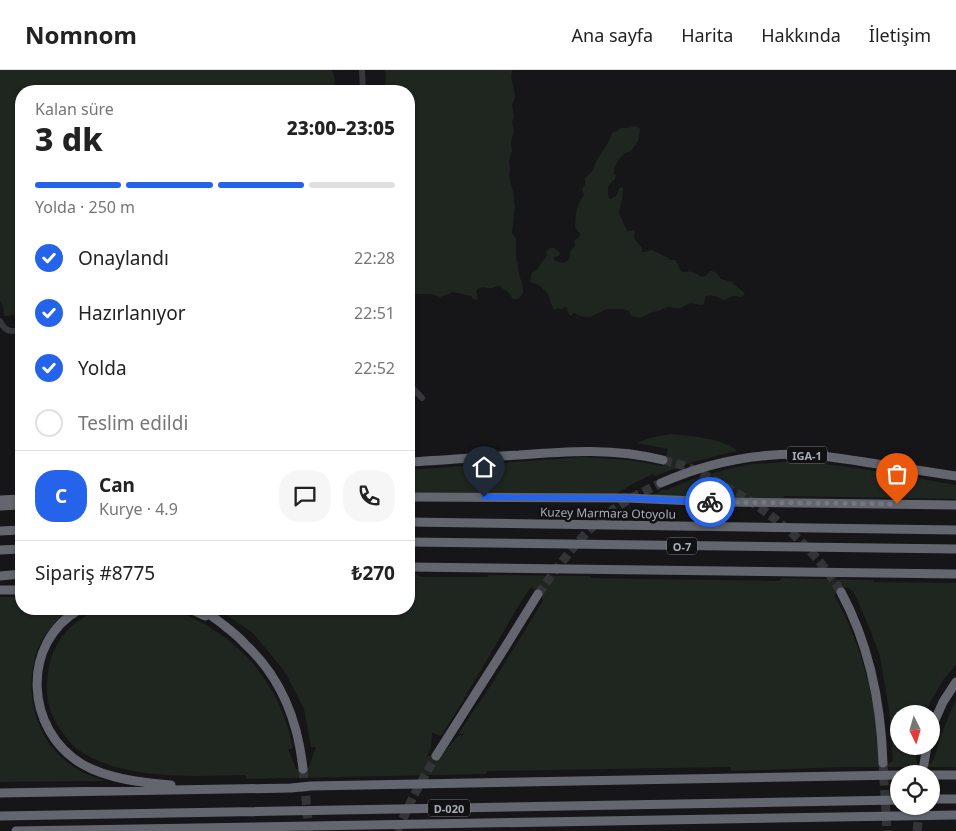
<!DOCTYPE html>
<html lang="tr">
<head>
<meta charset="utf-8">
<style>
	:root { --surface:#fff; --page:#f6f6f6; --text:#222; --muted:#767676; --line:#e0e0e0; --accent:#2563eb }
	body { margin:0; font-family:"Noto Sans",sans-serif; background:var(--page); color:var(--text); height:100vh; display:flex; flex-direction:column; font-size:19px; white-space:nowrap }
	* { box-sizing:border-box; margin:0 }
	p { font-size:16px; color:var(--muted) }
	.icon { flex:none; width:28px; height:28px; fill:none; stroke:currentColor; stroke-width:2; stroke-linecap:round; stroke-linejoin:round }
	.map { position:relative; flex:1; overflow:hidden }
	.side { position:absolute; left:15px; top:15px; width:400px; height:530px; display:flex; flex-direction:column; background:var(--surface); border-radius:20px; box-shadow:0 1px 4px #0004 }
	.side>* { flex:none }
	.needle { width:32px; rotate:175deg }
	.buttons { position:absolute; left:890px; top:635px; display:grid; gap:10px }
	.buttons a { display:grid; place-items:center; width:50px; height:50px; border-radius:50%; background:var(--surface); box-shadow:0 1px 4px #0004; font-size:25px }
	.pin { position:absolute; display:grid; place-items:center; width:42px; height:42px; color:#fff; margin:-51px -21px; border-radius:50% 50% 50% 0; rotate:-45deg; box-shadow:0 0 5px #0007 }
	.pin .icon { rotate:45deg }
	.courier { position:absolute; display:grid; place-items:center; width:50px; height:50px; margin:-25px; border:4px solid #2563eb; border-radius:50%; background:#fff; color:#222; box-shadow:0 1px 6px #0007 }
	.headline em { font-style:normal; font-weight:800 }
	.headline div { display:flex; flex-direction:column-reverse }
	.headline { display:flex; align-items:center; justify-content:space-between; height:85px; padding:0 20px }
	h1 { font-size:32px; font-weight:800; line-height:38px }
	.bar { display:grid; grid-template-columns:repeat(4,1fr); gap:8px 5px; align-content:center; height:60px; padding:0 20px }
	.bar i { height:6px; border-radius:4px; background:var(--line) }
	.bar .active { background:var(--accent) }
	.bar p { grid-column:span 4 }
	.line { display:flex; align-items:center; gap:12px; padding:0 20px; border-top:1px solid var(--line) }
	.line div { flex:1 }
	.round { display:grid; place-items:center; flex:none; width:52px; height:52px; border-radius:20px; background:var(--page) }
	ol { padding:0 20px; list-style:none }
	li { display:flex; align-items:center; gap:15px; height:55px }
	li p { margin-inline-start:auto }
	li .icon { padding:5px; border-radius:50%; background:var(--accent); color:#fff; stroke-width:4 }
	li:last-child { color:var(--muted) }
	li i { width:28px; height:28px; border:2px solid var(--line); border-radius:50% }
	header { display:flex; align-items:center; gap:30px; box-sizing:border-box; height:70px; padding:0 25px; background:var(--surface); border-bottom:1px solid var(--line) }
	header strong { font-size:24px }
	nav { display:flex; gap:28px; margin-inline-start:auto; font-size:18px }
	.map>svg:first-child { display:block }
	.green { fill:#1e261f; fill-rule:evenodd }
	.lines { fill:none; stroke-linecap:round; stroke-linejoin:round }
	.highway-tunnel { stroke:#333438; stroke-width:9; stroke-dasharray:9 4.5; stroke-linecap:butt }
	.minor { stroke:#37383d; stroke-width:6 }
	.highway { stroke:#63666e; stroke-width:9 }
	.done { stroke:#757880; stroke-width:5; stroke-dasharray:0 9 }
	.route { stroke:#2563eb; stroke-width:6 }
	.labels { text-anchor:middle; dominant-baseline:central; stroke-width:5; stroke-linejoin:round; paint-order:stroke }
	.shield { fill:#111113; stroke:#7b7e86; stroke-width:1 }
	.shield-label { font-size:11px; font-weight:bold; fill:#a8adb8 }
	.street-label { font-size:12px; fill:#a8adb8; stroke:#111113 }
</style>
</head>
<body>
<header>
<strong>Nomnom</strong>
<nav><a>Ana sayfa</a><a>Harita</a><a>Hakkında</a><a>İletişim</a></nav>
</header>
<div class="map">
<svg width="956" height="761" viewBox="0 0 956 761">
	<rect width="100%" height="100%" fill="#161618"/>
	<path class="green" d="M0 0H331C336 5 335 15 333 21H21V240C17 243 10 247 4 246L3 236 0 231Z
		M384 0H512L511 8 514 18 515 28 512 34 514 47 512 52 514 60 511 72 512 81 509 91 510 100 509 105 514 126V132L515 136 512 163 516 168V189L518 193V199L523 219V223L518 229H513L508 222 499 216C496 216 494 217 492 218 484 219 483 214 476 221L478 226 477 230 473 229 471 226 453 222 440 227 432 224H409V21H386L385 16 386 3Z
		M630 56 637 57 640 59 638 71 631 81 624 84 619 89 614 99V104L616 105 615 109 608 116V126L610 129C616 127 618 125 619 118L623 117C624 126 620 134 619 144L621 147 627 161 635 160 634 168 642 178V182H644L652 180 668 188 670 190H675C679 194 678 199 682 202 685 202 688 201 691 202 700 204 702 212 710 201L716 202 721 209 732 212C736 217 741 219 745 224L742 227 733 226 725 230C717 228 713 223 705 227L704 234 702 235 690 233 681 238H675L667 237 659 241 653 242 640 248 631 246 629 241 621 239H612L605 240 590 247 580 246 574 243 570 246 568 243 567 238 565 237 560 239 557 238 556 240 553 239 548 224 539 215 532 213 530 211 532 203 537 200 539 196 547 186 546 182 550 178H554L560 183 559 186 554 187V190L563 193 568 191 570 187C569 182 572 179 575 176L574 171 579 167 580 164 575 157C576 150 575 143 578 136 579 132 582 128 584 124L582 120 585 114V108C586 107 590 104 591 103 594 99 594 95 596 92 601 82 609 74 612 63L617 61 620 58H627Z
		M670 364C689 366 724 368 737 381L693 392 655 406 653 404 634 413 613 426 409 423V400L582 387 629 390 663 396 668 379 637 373 650 368Z
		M785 392C843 393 899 405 956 415V429L784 426 783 428 654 426V425L653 424 660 422V420H666L693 409 731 398 753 394Z
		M409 504H418L420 507H487L489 505 590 506V508L779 511 782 508 873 510V512L956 513V595L943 610 930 633 926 644H899V676H917L916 689 918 695 930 694C936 688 936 680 939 672 944 657 949 644 956 630V697H844L731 701V697L487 701 486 704 246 709V705C194 706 125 711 80 681 72 676 65 666 60 659 50 644 46 630 47 613 49 584 59 562 84 547 89 544 96 540 101 539 112 537 124 539 135 539 145 539 156 538 165 539 182 541 199 550 214 560 256 587 284 629 293 678L288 679 296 699H308L316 677H311L304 639 285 602 253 563 218 539H409ZM531 517 542 525 543 531 491 615 458 664H465L458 666 440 686H427L431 678 432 663 441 666 460 636 519 535ZM847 517 853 521 860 536 871 562 880 586 889 639 893 690 889 694H881C876 635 864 577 834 525Z
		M0 527H21V539H68C56 551 45 562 38 578 36 582 35 588 34 593 25 632 40 675 74 697 84 704 95 707 106 711L0 712Z"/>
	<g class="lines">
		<path class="highway-tunnel" d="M663 390C671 392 678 394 685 396 701 402 715 411 730 419 774 444 815 478 841 522
			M538 524C557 498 584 460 610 442 626 430 643 422 661 413
			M883 693 887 761
			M303 699 309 761
			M923 704 924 694
			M397 761 414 725 436 686
			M917 761 920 736"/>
		<path class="minor" d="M362 0 363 21
			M0 251C5 262 11 262 21 260
			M409 314 422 328"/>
		<path class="highway" d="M409 392C446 390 482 387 519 385 569 381 614 378 663 390
			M661 413C704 394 751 384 798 384 824 385 851 390 877 394 903 398 930 402 956 406
			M409 427 627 428 718 432 956 435
			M0 430 21 429
			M0 436 21 435
			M409 452 956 460
			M0 461 21 460
			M409 472 956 479
			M0 480 21 479
			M409 497 956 504
			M0 506 21 504
			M0 520H21
			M841 522C870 576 881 633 883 693
			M80 539C20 573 25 660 82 694 107 709 143 713 171 715
			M190 539 205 546
			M200 539C210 544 216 549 225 556 232 562 239 567 245 574 282 608 298 651 303 699
			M931 659 943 632 956 612
			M436 686 504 579 538 524
			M924 694 927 676
			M931 705H956
			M0 723 291 718 311 716 899 705
			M931 729H956
			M0 746 899 730
			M16 761 956 745"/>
	</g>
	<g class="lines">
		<path class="done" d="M710 432 897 434"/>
		<path class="route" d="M484 427 627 428 710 432"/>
	</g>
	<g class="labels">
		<g class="shield">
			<rect x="787" y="376.5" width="40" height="17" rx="4"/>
			<rect x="667" y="467.5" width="30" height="17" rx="4"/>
			<rect x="428" y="729.5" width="42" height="17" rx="4"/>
		</g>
		<g class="shield-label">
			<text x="807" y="385">IGA-1</text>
			<text x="682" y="476">O-7</text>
			<text x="449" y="738">D-020</text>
		</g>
		<g class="street-label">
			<text transform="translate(608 443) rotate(1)">Kuzey Marmara Otoyolu</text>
		</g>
	</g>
</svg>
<div class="buttons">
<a><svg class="needle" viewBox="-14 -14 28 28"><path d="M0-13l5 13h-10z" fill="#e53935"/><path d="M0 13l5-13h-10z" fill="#767676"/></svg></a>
<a><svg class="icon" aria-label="locate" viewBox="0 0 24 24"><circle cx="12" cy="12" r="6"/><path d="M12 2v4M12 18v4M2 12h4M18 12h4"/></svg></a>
</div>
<div class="pin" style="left:897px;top:434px;background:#ea580c"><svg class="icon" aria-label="bag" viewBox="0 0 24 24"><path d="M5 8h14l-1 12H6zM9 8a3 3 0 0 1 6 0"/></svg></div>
<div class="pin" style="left:484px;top:427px;background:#1f2937"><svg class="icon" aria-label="home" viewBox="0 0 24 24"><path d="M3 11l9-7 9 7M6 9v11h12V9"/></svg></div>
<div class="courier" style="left:710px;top:432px"><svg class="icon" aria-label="bike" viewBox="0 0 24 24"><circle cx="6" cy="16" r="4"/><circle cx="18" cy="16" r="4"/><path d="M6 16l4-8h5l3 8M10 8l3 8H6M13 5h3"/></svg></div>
<section class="side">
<div class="headline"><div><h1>3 dk</h1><p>Kalan süre</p></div><em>23:00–23:05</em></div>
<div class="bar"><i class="active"></i><i class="active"></i><i class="active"></i><i></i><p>Yolda · 250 m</p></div>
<ol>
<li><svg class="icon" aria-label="check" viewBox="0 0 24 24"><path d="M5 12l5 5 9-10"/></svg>Onaylandı<p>22:28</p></li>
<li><svg class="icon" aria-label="check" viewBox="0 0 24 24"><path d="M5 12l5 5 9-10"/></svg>Hazırlanıyor<p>22:51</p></li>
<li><svg class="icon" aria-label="check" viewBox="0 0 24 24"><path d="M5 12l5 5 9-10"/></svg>Yolda<p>22:52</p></li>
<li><i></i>Teslim edildi</li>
</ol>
<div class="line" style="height:90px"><b class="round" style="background:var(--accent);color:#fff">C</b><div><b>Can</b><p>Kurye · 4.9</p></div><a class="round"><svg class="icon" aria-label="chat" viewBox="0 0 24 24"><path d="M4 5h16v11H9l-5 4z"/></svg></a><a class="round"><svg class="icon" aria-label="phone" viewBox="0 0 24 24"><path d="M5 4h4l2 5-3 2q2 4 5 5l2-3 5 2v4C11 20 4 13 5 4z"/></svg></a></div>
<div class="line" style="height:65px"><div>Sipariş #8775</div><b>₺270</b></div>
</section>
</div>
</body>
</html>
